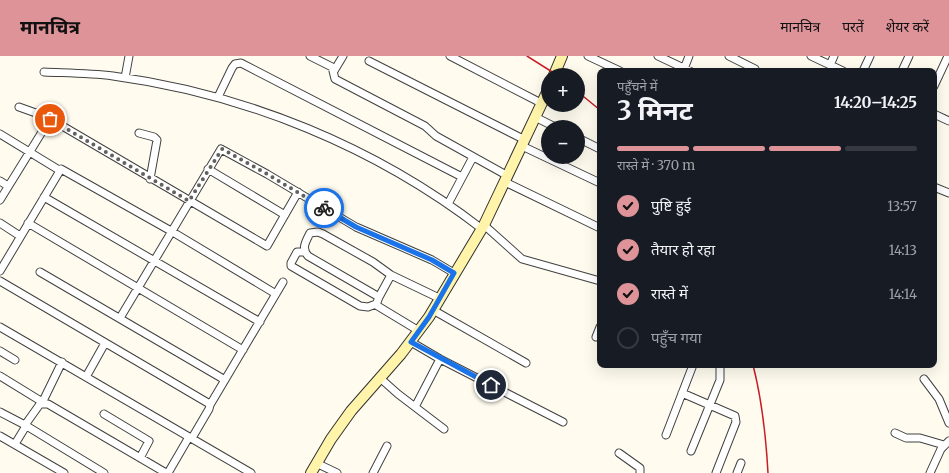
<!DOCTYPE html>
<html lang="hi">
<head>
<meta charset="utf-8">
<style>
	:root { --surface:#171b24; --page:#20242c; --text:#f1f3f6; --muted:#9ea1a6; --line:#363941; --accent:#de9399 }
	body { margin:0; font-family:Merriweather,"Noto Sans Devanagari",serif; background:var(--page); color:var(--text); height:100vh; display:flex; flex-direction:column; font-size:15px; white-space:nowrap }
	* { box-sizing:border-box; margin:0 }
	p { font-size:13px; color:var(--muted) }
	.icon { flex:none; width:22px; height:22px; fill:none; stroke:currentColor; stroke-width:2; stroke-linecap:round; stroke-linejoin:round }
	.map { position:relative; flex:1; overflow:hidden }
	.drawer { position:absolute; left:597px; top:12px; width:340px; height:300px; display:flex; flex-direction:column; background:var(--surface); border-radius:8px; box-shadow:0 4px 16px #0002 }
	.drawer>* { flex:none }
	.controls { position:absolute; left:541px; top:12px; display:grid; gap:8px }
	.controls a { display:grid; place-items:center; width:44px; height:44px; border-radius:50%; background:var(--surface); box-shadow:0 4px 16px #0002; font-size:20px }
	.pin { position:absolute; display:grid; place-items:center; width:34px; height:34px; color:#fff; margin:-17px; border:2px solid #fff; border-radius:50%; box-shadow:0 1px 4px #0007 }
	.courier { position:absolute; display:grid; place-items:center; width:40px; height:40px; margin:-20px; border:3px solid #1a73e8; border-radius:50%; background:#fff; color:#222; box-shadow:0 1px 5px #0007 }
	.overview em { font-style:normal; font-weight:700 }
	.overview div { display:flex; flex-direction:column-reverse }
	.overview { display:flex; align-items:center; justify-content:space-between; height:68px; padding:0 20px }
	h1 { font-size:26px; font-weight:700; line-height:30px }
	.bar { display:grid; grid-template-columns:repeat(4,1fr); gap:6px 4px; align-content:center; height:48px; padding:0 20px }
	.bar i { height:5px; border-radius:3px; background:var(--line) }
	.bar .current { background:var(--accent) }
	.bar p { grid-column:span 4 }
	ol { padding:0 20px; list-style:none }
	li { display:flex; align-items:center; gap:12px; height:44px }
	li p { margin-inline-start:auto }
	li .icon { padding:4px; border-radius:50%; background:var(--accent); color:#111; stroke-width:4 }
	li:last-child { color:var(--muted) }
	li i { width:22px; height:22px; border:2px solid var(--line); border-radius:50% }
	header { display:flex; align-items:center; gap:24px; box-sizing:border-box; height:56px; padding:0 20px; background:var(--accent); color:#111 }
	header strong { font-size:19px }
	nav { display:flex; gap:22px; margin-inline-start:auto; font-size:14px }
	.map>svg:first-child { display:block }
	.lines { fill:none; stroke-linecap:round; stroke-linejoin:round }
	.minor-casing { stroke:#414141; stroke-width:9 }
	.secondary-casing { stroke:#303030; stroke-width:12 }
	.minor { stroke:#fff; stroke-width:7 }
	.secondary { stroke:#fff4aa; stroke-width:10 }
	.rail { stroke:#c71d27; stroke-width:1.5 }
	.done { stroke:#62615d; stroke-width:4; stroke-dasharray:0 7.2 }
	.route { stroke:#1a73e8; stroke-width:5 }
</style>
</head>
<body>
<header>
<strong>मानचित्र</strong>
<nav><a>मानचित्र</a><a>परतें</a><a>शेयर करें</a></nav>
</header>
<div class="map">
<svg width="949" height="417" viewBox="0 0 949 417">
	<rect width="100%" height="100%" fill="#fffcef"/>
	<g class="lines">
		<g class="minor-casing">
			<path id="minor" d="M310 0 332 11 335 23 425 70 436 80 508 120
				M450 0 541 47
				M588 0 620 15
				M658 0 690 15
				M729 0 755 13
				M811 0 843 15
				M369 5 525 84
				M830 9 834 0
				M684 13 689 0
				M334 15 343 0
				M863 15 870 0
				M902 15 909 0
				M44 16C67 17 90 17 113 20 246 38 376 91 482 173
				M125 22 129 0
				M934 30 948 0
				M218 41 232 12 235 8 241 7 462 121
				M19 51 47 61 267 190 298 136
				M934 58 949 65
				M535 61 555 71
				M139 77 154 81 157 84 150 123
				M0 78 59 114
				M578 82 600 93
				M522 90 600 127
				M208 113 285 159
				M0 125 8 130
				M505 126 600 172
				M934 131 949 137
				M44 141 260 266
				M0 144 50 63
				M448 148 473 101
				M0 167 20 180
				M28 167 243 294
				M484 169 522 203 600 225
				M305 196H297L291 207V210L360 250 368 251 376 248
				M0 215 61 113 171 175 276 238
				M40 216 225 324
				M391 219 379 241 376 249 419 275
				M0 225 208 347 210 349 209 353 192 382
				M379 241 308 200C301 192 306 185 310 177L318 176 323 178 373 206 391 219 439 242
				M433 254 526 307
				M120 262 221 93 267 118 356 171 432 204 454 217
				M0 271 251 417
				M596 281 600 271
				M411 286 440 303 563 366
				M0 295 15 304
				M0 320 44 347
				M86 321 105 287
				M380 322 398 338 444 373
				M924 323 939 343 949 367
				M682 337 735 360 736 366 716 417
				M43 345 62 306
				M210 349 283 226
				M415 351 440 303
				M0 356 25 369 40 348H48L166 417
				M104 358 149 385 140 402
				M25 369 104 417
				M895 377 906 382H920L944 389
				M666 379 693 309
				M0 380 64 417
				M15 388 26 370
				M691 395 720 324V309
				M619 397 640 412V417
				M316 407 337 417
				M168 417 189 381
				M373 417 387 390
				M737 417 741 407
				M930 417 941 393 949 385"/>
		</g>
		<g class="secondary-casing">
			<path id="secondary" d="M554 19 562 0
				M311 417 331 383 351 355 401 298 429 261 484 169 548 34"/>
		</g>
		<use href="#minor" class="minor"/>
		<use href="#secondary" class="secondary"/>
		<path class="rail" d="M527 0 557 19
			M578 36 600 54
			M753 309C762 344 766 381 768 417"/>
	</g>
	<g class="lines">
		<path class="done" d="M50 63 189 145 222 93 267 118 324 152"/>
		<path class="route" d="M324 152 356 171 432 204 454 217 429 261 411 286 491 329"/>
	</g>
</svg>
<div class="controls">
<a>+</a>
<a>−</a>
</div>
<div class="pin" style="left:50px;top:63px;background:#ea580c"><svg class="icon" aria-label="bag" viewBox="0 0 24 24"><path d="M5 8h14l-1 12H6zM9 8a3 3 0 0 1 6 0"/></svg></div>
<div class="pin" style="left:491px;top:329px;background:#1f2937"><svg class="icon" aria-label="home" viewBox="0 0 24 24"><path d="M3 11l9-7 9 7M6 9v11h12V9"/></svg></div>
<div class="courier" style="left:324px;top:152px"><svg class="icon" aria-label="bike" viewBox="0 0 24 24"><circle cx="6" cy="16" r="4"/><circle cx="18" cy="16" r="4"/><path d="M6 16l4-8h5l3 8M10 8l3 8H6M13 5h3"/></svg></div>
<section class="drawer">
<div class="overview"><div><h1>3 मिनट</h1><p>पहुँचने में</p></div><em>14:20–14:25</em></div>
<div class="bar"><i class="current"></i><i class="current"></i><i class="current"></i><i></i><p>रास्ते में · 370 m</p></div>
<ol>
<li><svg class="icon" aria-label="check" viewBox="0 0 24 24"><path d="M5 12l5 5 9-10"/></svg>पुष्टि हुई<p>13:57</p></li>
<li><svg class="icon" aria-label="check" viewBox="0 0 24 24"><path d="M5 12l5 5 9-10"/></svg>तैयार हो रहा<p>14:13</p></li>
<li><svg class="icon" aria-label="check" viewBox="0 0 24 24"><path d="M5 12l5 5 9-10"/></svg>रास्ते में<p>14:14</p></li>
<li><i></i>पहुँच गया</li>
</ol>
</section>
</div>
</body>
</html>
